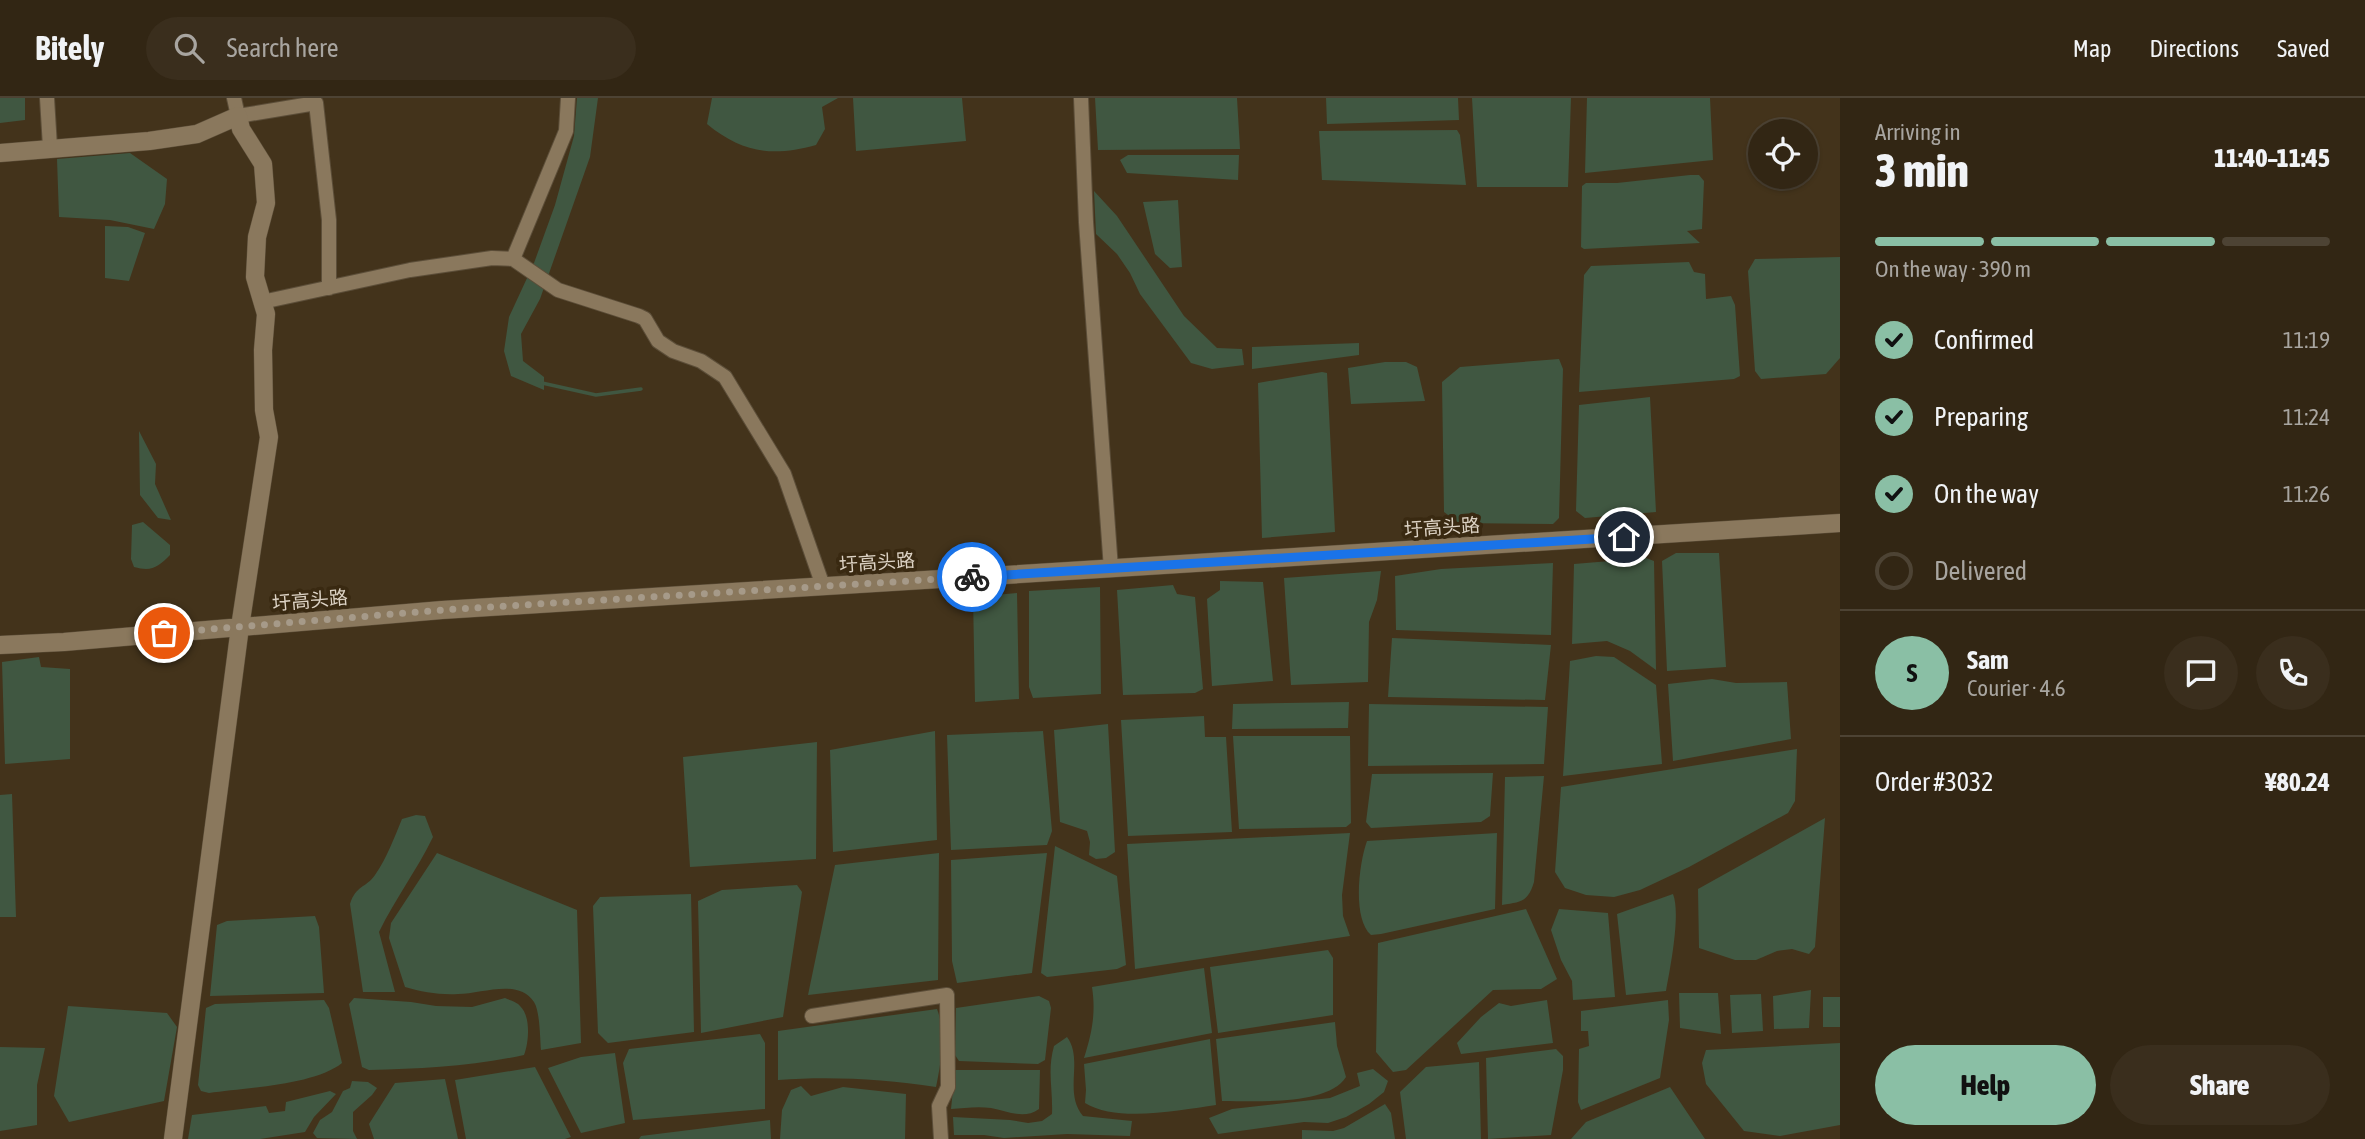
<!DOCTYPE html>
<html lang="en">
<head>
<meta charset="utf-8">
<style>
	:root { --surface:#322614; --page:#3a2e1d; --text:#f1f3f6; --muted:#a8a5a0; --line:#4d4334; --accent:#8abfa5 }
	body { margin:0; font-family:"Asap Condensed","Noto Sans SC",sans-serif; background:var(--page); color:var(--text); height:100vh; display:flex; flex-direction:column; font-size:26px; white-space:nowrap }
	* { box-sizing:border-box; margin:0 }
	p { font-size:23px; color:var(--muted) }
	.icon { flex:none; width:38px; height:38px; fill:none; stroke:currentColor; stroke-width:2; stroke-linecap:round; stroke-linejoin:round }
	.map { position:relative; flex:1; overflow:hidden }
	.sheet { display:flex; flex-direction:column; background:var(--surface); width:525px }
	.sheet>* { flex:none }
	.fabs { position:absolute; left:1748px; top:21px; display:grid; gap:14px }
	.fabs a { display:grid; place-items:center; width:70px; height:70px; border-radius:50%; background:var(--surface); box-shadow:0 2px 5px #0004,0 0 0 2px var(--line); font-size:35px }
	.pin { position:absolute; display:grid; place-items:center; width:60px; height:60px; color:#fff; margin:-30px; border:4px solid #fff; border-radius:50%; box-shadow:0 2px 7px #0007 }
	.courier { position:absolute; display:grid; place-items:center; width:70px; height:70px; margin:-35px; border:5px solid #1a73e8; border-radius:50%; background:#fff; color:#222; box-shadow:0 2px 9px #0007 }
	.headline em { font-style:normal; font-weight:800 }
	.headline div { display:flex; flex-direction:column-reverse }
	.headline { display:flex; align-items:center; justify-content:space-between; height:119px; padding:0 35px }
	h1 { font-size:46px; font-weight:800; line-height:52px }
	.bar { display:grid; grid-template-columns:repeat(4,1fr); gap:10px 7px; align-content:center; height:84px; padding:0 35px }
	.bar i { height:9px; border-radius:5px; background:var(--line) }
	.bar .current { background:var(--accent) }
	.bar p { grid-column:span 4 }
	.line { display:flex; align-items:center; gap:18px; padding:0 35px; border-top:2px solid var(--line) }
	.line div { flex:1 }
	.round { display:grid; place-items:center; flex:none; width:74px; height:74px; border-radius:37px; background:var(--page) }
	ol { padding:0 35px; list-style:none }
	li { display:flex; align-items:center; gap:21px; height:77px }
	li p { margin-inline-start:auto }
	li .icon { padding:7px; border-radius:50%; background:var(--accent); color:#111; stroke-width:4 }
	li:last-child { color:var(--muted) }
	li i { width:38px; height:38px; border:4px solid var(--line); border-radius:50% }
	.cta { display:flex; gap:14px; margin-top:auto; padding:14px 35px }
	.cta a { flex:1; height:80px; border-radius:42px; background:var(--accent); color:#111; font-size:28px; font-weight:800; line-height:80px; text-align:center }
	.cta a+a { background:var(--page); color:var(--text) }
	header { display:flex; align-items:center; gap:42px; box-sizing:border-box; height:98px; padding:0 35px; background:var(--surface); border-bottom:2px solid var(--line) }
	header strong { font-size:33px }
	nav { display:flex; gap:38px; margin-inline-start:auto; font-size:24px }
	.search { width:490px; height:63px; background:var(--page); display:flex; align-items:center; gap:18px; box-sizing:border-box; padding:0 24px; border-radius:38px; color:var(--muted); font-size:26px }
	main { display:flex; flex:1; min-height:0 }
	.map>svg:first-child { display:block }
	.water { fill:#405741 }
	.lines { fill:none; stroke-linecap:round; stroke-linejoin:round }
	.stream { stroke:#405741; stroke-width:3.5 }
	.minor-casing { stroke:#5c4e39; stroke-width:16 }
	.tertiary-casing { stroke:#5c4e39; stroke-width:19 }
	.minor { stroke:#8a785d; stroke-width:14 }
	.tertiary { stroke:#8a785d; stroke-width:18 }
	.done { stroke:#a69a89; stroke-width:7; stroke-dasharray:0 12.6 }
	.route { stroke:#1a73e8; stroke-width:9 }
	.labels { text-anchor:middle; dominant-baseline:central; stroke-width:7; stroke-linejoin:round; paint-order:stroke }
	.street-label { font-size:19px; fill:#dcd2c4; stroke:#392911 }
</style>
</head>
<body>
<header>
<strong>Bitely</strong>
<div class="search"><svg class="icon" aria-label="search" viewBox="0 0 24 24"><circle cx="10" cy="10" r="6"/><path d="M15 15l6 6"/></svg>Search here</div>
<nav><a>Map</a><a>Directions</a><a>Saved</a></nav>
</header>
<main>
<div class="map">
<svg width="1840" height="1041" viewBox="0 0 1840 1041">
	<rect width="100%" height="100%" fill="#43331b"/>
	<path class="water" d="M0 0H25V22L0 25Z
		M577 0H598L590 59 540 201 521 236 523 263 544 279V292L511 278 504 253 509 219 534 165 555 107 574 38Z
		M712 0H838L822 9 825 31 816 47C773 59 742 55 707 26Z
		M853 0H962L966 43 856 53Z
		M1095 0H1237L1240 51 1098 52Z
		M1326 0H1458L1459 22 1327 26Z
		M1472 0H1571L1568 89H1477Z
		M1587 0H1710L1713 62 1585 75Z
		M1457 32 1460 37 1466 87 1322 82 1319 33Z
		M130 55 167 81 165 106 154 131 110 122 59 119 57 61Z
		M1128 57H1239L1238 82 1127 75 1120 62Z
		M1690 77H1699L1704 83 1702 131 1687 133 1700 145 1584 151 1581 149 1582 88 1586 85H1617Z
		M1094 93 1117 118 1184 218 1217 250 1242 251 1244 267 1212 271 1191 265 1140 196 1130 175 1117 156 1096 136Z
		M1178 102 1182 169 1170 170 1155 156 1143 104Z
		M105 128 128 129 145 135 129 183 105 180Z
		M1840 159V260L1826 276 1761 281 1755 273 1748 173 1755 161Z
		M1689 164 1694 174 1705 176 1706 201 1731 198 1735 207 1740 278 1734 281 1579 294 1584 177 1591 168Z
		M1359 245V257L1252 271V249Z
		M1559 261 1563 271 1559 420 1553 426 1459 425 1444 414 1442 284 1460 269Z
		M1385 264H1406L1417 269 1425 303 1351 306 1348 270Z
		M1322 274 1327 275 1335 434 1262 440 1258 285Z
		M1650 299 1656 414 1585 420 1576 413 1579 307Z
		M139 333 156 366 155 386 171 422 158 420 140 397Z
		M143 424 170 447V457C158 469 152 474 134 469L131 461 132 427Z
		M1676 455H1719L1726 569 1667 573 1662 463Z
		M1646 460 1654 463 1656 572 1630 553 1607 543 1572 546 1574 466Z
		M1553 465 1551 537 1396 532 1395 478 1441 471Z
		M1381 473 1377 502 1369 524 1368 584 1291 587 1284 480Z
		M1220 483 1263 484 1273 583 1212 588 1207 501 1220 492Z
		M1173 487 1177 496 1195 499 1203 591 1195 595 1123 597 1117 492Z
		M1100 489 1101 596 1033 600 1029 589V493Z
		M1017 495 1019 601 975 604 973 499Z
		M1392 540 1551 547 1545 602 1388 599Z
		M1596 558 1614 559 1656 587 1662 666 1563 678 1570 563Z
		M39 559 41 569 70 571V661L5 666 2 564Z
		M1712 581 1736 585 1787 584 1791 641 1673 663 1668 586Z
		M1349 604 1348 630 1232 631 1233 606Z
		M1369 606 1548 609 1544 666 1368 668Z
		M1204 618 1205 639H1226L1232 734 1128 738 1121 622Z
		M1108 626 1115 754 1106 760 1096 761 1089 757 1090 744 1087 733 1060 724 1054 632Z
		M935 633 937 742 833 754 830 652Z
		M1043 633 1052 733 1047 747 951 752 947 637Z
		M1233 638H1350L1351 725 1346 729 1239 731Z
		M817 644 816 761 690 769 683 659Z
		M1797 651 1795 703 1788 715 1689 769 1640 792 1614 799 1586 797 1565 790 1555 774 1561 689Z
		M1493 675 1490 718 1481 724 1371 730 1366 724 1372 676Z
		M1544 678 1534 784C1528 804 1521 804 1502 807L1505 679Z
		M12 696 16 819H0V697Z
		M416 717 425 718 433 739C417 772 395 801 379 834L395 894H363L350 806C356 787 366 790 375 777 387 760 394 740 402 721Z
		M1825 720 1815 849 1809 856 1792 851 1777 853 1756 862H1735L1699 850 1698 791Z
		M1350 735 1342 797 1343 818 1350 838 1135 871 1127 746Z
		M1497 735 1495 811 1381 836 1371 837C1352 820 1359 765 1367 743Z
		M1055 748 1117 778 1126 867 1117 871 1047 879 1041 875Z
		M437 755 577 812 581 945 541 952C540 941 540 913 534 904 518 880 482 896 458 896 439 897 422 894 405 889L389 840 391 825Z
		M939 755 938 882 808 897 835 767Z
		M1047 755 1032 875 957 885 952 863 951 762Z
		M797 787 802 794 783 919 701 935 698 803 722 792Z
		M691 796 694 934 608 945 598 935 593 808 600 799Z
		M1673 796C1681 816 1670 871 1666 893L1626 897 1617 816Z
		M1526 811 1557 881 1541 891 1493 892 1406 972 1393 974 1376 954 1378 845Z
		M1559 811 1608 815 1615 899 1573 902 1572 883 1561 862 1551 832Z
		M315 818 319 829 324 895 210 898 217 827 227 823Z
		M1328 852 1333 860V917L1218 935 1210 869Z
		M1204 870 1212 935 1084 960C1092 935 1096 915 1092 889Z
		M1811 892 1809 930 1774 931 1773 898Z
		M1679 895H1718L1721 936 1680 930Z
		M1761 896 1763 933 1732 935 1730 897Z
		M1039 898 1049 903 1051 910 1045 962 1038 966 959 963 955 957 956 910Z
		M1823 899H1840V929H1823Z
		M354 900 411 904 436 908 472 909 505 900C509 902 517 904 520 908 531 918 529 944 524 957 473 968 422 971 369 972L362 969 349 906Z
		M324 902 329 910 342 965C315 987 245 990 209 995L201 993 198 987 206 910 215 906Z
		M1547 902 1553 945 1461 956 1457 945 1481 919 1499 905 1511 908Z
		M1668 902 1669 922 1660 980 1581 1012 1578 1004 1579 951 1589 948 1588 933H1581V913Z
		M68 908 167 915 177 929 164 1003 69 1024 54 998Z
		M937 911C946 933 941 966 936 989 883 981 831 978 778 982V933Z
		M1335 924 1337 948 1346 979C1328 1008 1254 1003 1222 1003L1216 941Z
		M760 936 765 945V1011L633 1022 623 965 629 951Z
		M1067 939C1084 962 1063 994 1083 1018L1132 1023 1130 1038 1067 1036 1004 1040 984 1037H954L953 1019 1010 1022 1028 1025 1042 1023 1052 1016C1053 990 1047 973 1054 948Z
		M1210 941 1216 1007C1180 1012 1117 1025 1085 1005L1086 992 1084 966Z
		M1840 945V1027L1780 1038 1744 1033 1706 986 1702 965 1706 952Z
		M0 949 45 950 37 987V1027L0 1033Z
		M1556 951 1563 958V972L1551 1037 1488 1041 1486 960Z
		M615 955 625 1025 581 1035 548 970 581 959Z
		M1479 964 1481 1041H1406L1400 994 1426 969Z
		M535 969 571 1039 565 1041H466L455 982Z
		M1373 971 1388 983 1384 994 1369 1006 1346 1019 1328 1025 1304 1024 1218 1036 1209 1020 1232 1011 1330 1000 1360 988 1357 975Z
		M955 972H1040L1039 1011C1024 1022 1007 1013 991 1010 978 1008 964 1010 951 1011Z
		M445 981 458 1041H374L369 1026 395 985Z
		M352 983 368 984 377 990 372 997 353 1014V1033L357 1041 317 1040 313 1035 320 1022 332 1014 343 993 350 990Z
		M801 988 811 998 843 989 906 996 905 1041H780L782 1012 791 992Z
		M1670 989 1705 1041H1571L1586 1024Z
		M330 993 336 996 314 1019 305 1034 260 1041H188L192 1017 266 1008 269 1015 285 1013 286 1004Z
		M1385 1006 1391 1015 1395 1041H1302V1032L1333 1033 1344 1030Z
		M770 1022 771 1041H639L641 1038Z"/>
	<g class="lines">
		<path class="stream" d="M542 285 596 297 641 291"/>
		<g class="minor-casing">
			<path id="minor" d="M47 0 50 49
				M234 0 238 18 316 5 329 122V190
				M1081 0 1086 124 1111 471
				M513 161 566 33 568 0
				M262 204 410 172 492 160 513 161 558 192 639 218 645 221 658 243 673 253 701 263 725 279 784 376 823 488
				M812 918 947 897 948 989 939 1008 941 1041"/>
		</g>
		<g class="tertiary-casing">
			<path id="tertiary" d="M0 55 149 43 197 36 238 18 241 31 263 66 266 105 257 139 255 179 266 216 263 252 264 312 269 339 240 529 173 1041
				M0 547 64 544 442 512 1840 425"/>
		</g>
		<use href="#minor" class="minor"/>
		<use href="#tertiary" class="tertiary"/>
	</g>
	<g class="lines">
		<path class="done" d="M164 535 442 512 972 479"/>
		<path class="route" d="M972 479 1624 439"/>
	</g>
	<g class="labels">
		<g class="street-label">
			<text transform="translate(1442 429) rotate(-4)">圩高头路</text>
			<text transform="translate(877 464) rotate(-4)">圩高头路</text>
			<text transform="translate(310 502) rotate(-5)">圩高头路</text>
		</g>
	</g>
</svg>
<div class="fabs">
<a><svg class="icon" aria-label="locate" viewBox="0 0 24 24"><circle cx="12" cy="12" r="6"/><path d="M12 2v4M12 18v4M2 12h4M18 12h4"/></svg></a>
</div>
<div class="pin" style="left:164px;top:535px;background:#ea580c"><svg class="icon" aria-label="bag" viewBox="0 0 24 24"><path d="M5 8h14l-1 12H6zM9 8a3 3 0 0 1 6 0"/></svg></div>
<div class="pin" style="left:1624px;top:439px;background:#1f2937"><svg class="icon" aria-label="home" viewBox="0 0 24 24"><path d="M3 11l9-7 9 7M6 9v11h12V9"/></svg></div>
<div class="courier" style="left:972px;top:479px"><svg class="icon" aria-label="bike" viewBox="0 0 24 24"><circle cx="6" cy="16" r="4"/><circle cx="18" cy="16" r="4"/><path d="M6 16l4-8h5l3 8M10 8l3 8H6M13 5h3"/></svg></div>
</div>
<section class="sheet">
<div class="headline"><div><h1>3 min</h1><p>Arriving in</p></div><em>11:40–11:45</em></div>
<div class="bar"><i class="current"></i><i class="current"></i><i class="current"></i><i></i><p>On the way · 390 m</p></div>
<ol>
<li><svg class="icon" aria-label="check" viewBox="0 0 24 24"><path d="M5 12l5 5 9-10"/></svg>Confirmed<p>11:19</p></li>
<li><svg class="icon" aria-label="check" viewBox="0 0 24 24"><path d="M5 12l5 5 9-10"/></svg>Preparing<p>11:24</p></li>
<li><svg class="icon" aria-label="check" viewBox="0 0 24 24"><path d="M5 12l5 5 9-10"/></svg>On the way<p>11:26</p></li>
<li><i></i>Delivered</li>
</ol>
<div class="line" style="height:126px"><b class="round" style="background:var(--accent);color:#111">S</b><div><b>Sam</b><p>Courier · 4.6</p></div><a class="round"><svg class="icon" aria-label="chat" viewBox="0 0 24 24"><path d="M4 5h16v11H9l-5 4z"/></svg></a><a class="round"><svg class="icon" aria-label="phone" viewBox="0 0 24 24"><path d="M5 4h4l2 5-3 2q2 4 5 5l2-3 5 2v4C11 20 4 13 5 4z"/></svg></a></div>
<div class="line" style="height:91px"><div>Order #3032</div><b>¥80.24</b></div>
<div class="cta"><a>Help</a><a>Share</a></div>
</section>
</main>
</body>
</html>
